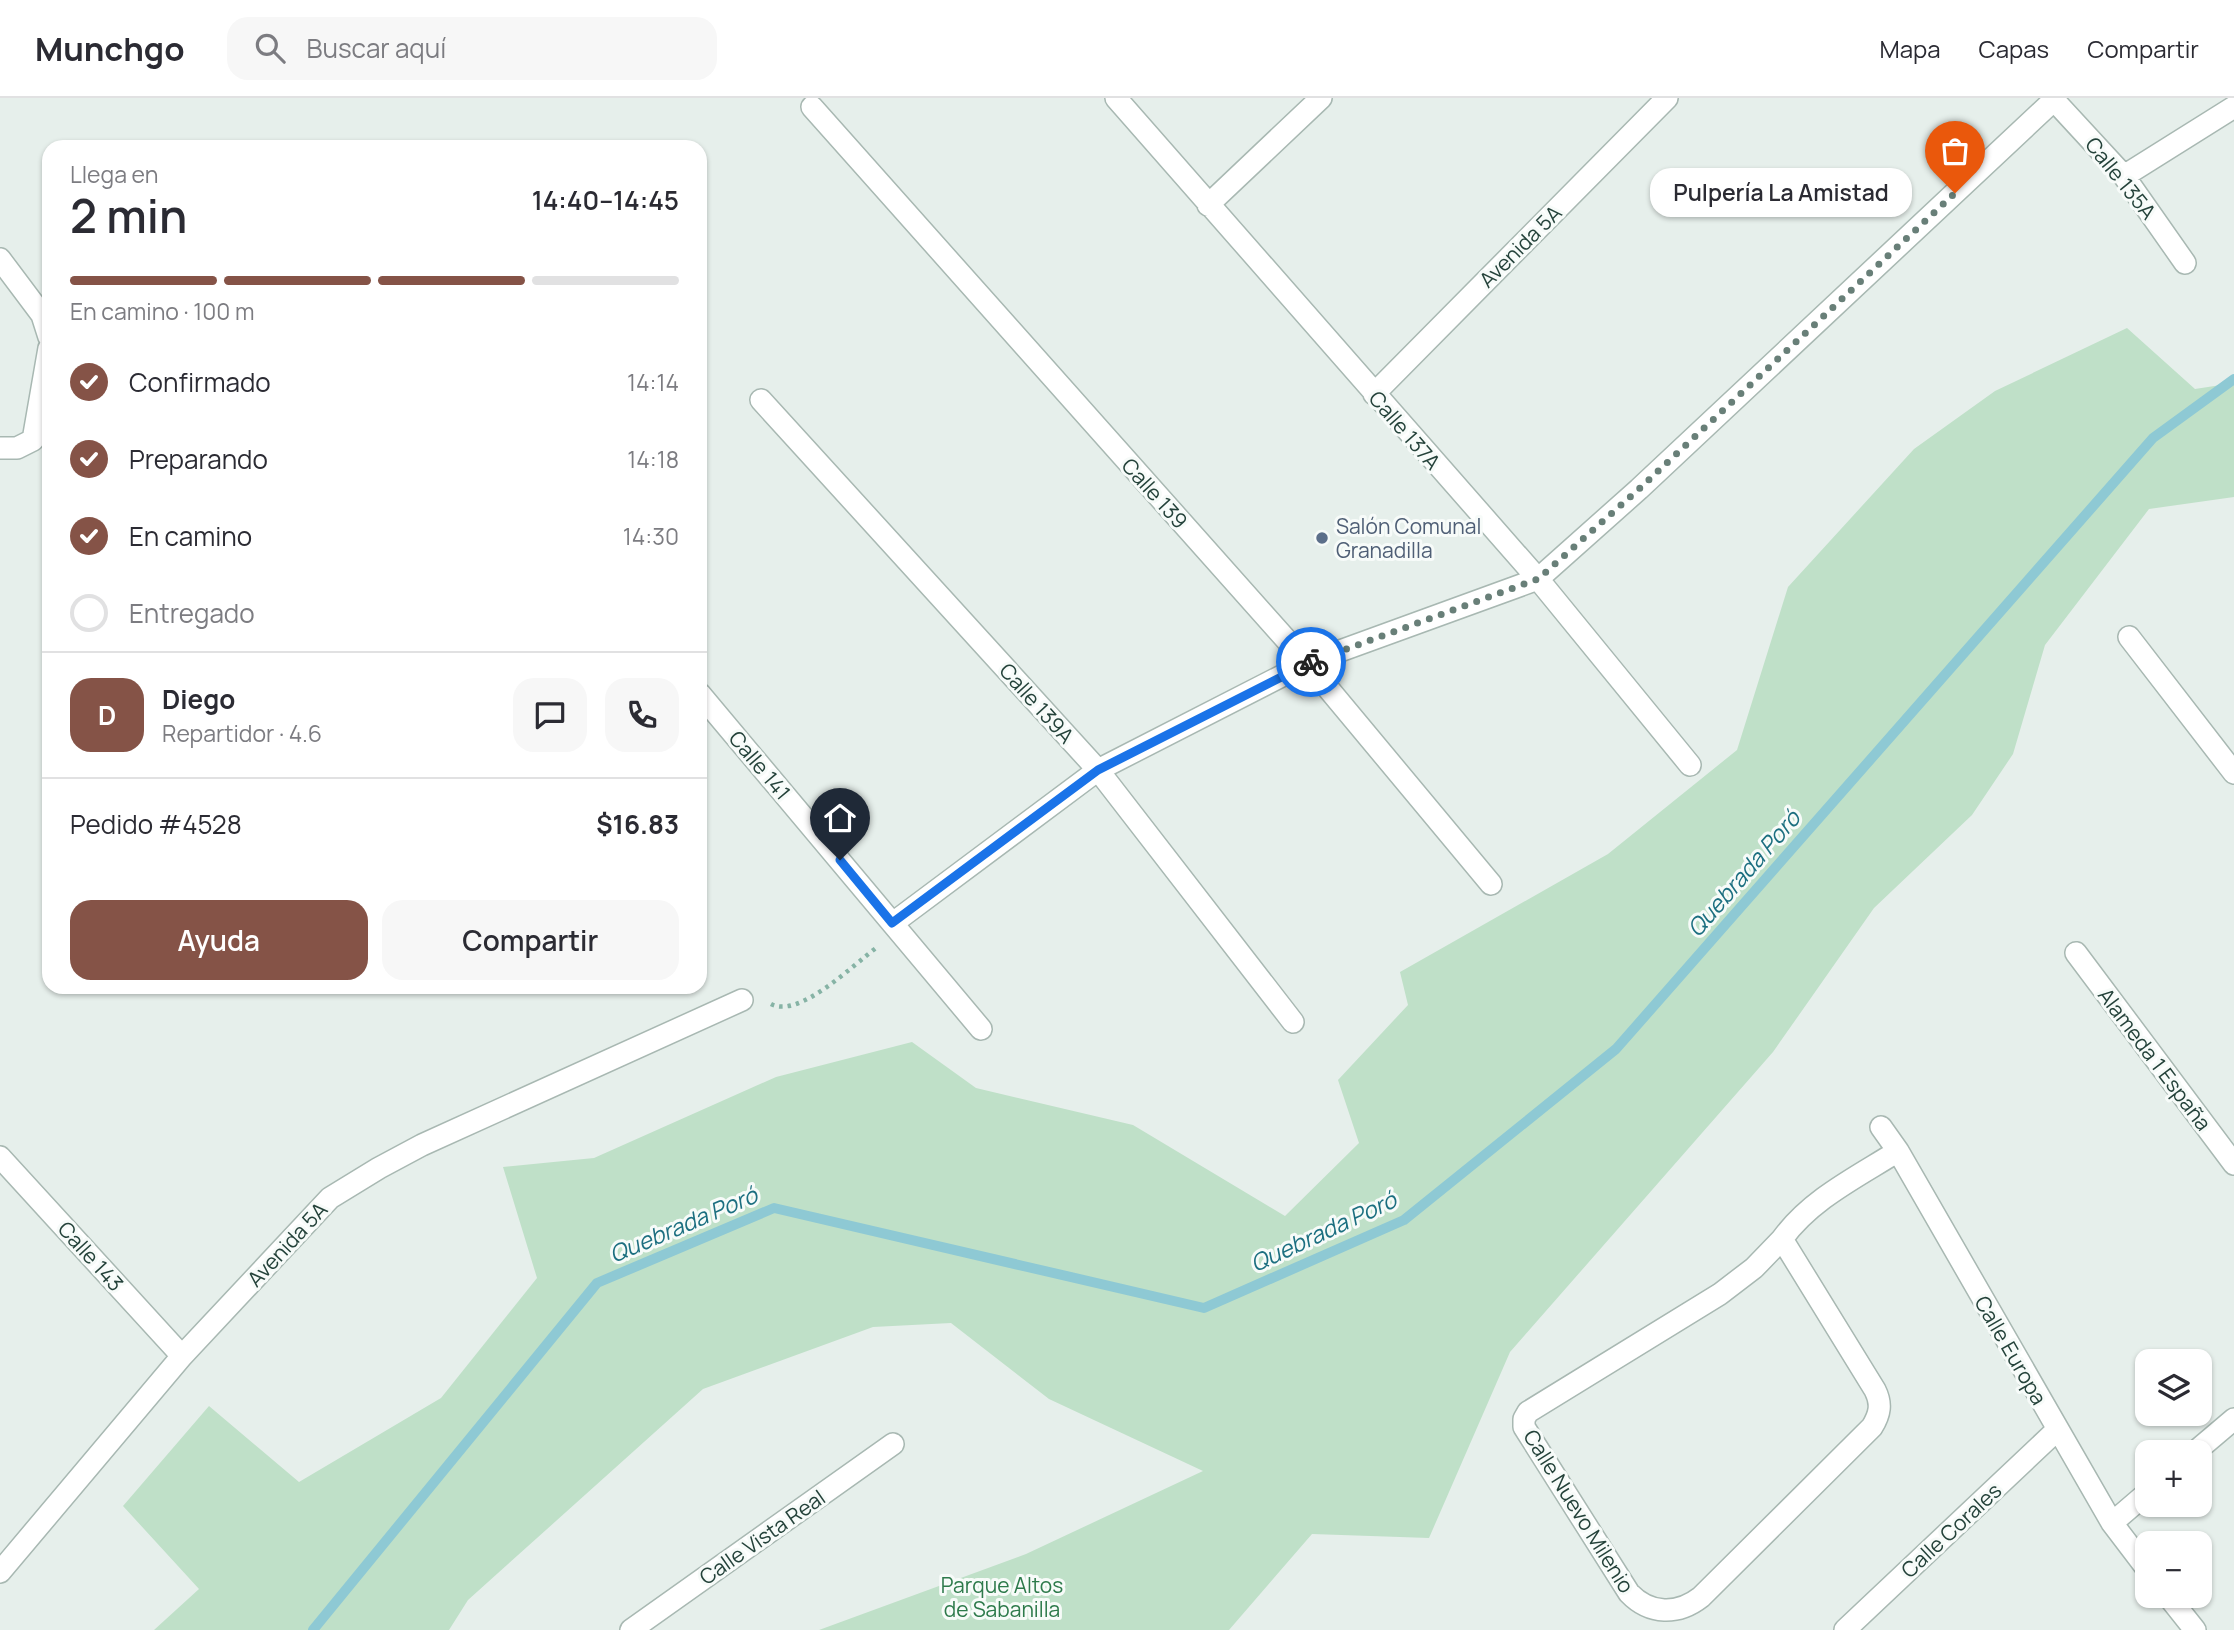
<!DOCTYPE html>
<html lang="es">
<head>
<meta charset="utf-8">
<style>
	:root { --surface:#fff; --page:#f7f7f7; --text:#2b2b33; --muted:#7c7c81; --line:#e1e1e2; --accent:#855347 }
	body { margin:0; font-family:Manrope,sans-serif; background:var(--page); color:var(--text); height:100vh; display:flex; flex-direction:column; font-size:26px; white-space:nowrap }
	* { box-sizing:border-box; margin:0 }
	p { font-size:23px; color:var(--muted) }
	.icon { flex:none; width:38px; height:38px; fill:none; stroke:currentColor; stroke-width:2; stroke-linecap:round; stroke-linejoin:round }
	.map { position:relative; flex:1; overflow:hidden }
	.sheet { position:absolute; left:42px; top:42px; width:665px; height:854px; display:flex; flex-direction:column; background:var(--surface); border-radius:21px; box-shadow:0 2px 5px #0004 }
	.sheet>* { flex:none }
	.controls { position:absolute; left:2135px; top:1251px; display:grid; gap:14px }
	.controls a { display:grid; place-items:center; width:77px; height:77px; border-radius:14px; background:var(--surface); box-shadow:0 2px 5px #0004; font-size:35px }
	.pin { position:absolute; display:grid; place-items:center; width:60px; height:60px; color:#fff; margin:-72px -30px; border-radius:50% 50% 50% 0; rotate:-45deg; box-shadow:0 0 7px #0007 }
	.pin .icon { rotate:45deg }
	.courier { position:absolute; display:grid; place-items:center; width:70px; height:70px; margin:-35px; border:5px solid #1a73e8; border-radius:50%; background:#fff; color:#222; box-shadow:0 2px 9px #0007 }
	.bubble { position:absolute; height:49px; border-radius:21px; background:var(--surface); box-shadow:0 2px 5px #0004; font-size:23px; font-weight:600; line-height:49px; text-align:center }
	.overview em { font-style:normal; font-weight:600 }
	.overview div { display:flex; flex-direction:column-reverse }
	.overview { display:flex; align-items:center; justify-content:space-between; height:119px; padding:0 28px }
	h1 { font-size:46px; font-weight:600; line-height:52px }
	.bar { display:grid; grid-template-columns:repeat(4,1fr); gap:10px 7px; align-content:center; height:84px; padding:0 28px }
	.bar i { height:9px; border-radius:5px; background:var(--line) }
	.bar .active { background:var(--accent) }
	.bar p { grid-column:span 4 }
	.line { display:flex; align-items:center; gap:18px; padding:0 28px; border-top:2px solid var(--line) }
	.line div { flex:1 }
	.round { display:grid; place-items:center; flex:none; width:74px; height:74px; border-radius:21px; background:var(--page) }
	ol { padding:0 28px; list-style:none }
	li { display:flex; align-items:center; gap:21px; height:77px }
	li p { margin-inline-start:auto }
	li .icon { padding:7px; border-radius:50%; background:var(--accent); color:#fff; stroke-width:4 }
	li:last-child { color:var(--muted) }
	li i { width:38px; height:38px; border:4px solid var(--line); border-radius:50% }
	.cta { display:flex; gap:14px; margin-top:auto; padding:14px 28px }
	.cta a { flex:1; height:80px; border-radius:21px; background:var(--accent); color:#fff; font-size:28px; font-weight:600; line-height:80px; text-align:center }
	.cta a+a { background:var(--page); color:var(--text) }
	header { display:flex; align-items:center; gap:42px; box-sizing:border-box; height:98px; padding:0 35px; background:var(--surface); border-bottom:2px solid var(--line) }
	header strong { font-size:33px }
	nav { display:flex; gap:38px; margin-inline-start:auto; font-size:24px }
	.search { width:490px; height:63px; background:var(--page); display:flex; align-items:center; gap:18px; box-sizing:border-box; padding:0 24px; border-radius:21px; color:var(--muted); font-size:26px }
	.map>svg:first-child { display:block }
	.green { fill:#bfe0c8 }
	.lines { fill:none; stroke-linecap:round; stroke-linejoin:round }
	.stream { stroke:#8ec9d4; stroke-width:10 }
	.lane-casing { stroke:#a8b8b2; stroke-width:24 }
	.street-casing { stroke:#a8b8b2; stroke-width:24 }
	.path { stroke:#86b3a5; stroke-width:4.5; stroke-dasharray:3.5 5; stroke-linecap:butt }
	.lane { stroke:#fff; stroke-width:21 }
	.street { stroke:#fff; stroke-width:21 }
	.done { stroke:#687f78; stroke-width:7; stroke-dasharray:0 12.6 }
	.route { stroke:#1a73e8; stroke-width:9 }
	.service-dot { fill:#5c6f8a; stroke:#f7fbf9; stroke-width:2.5 }
	.labels { text-anchor:middle; dominant-baseline:central; stroke-width:6; stroke-linejoin:round; paint-order:stroke }
	.street-label { font-size:21px; fill:#24423a; stroke:#f7fbf9 }
	.service-label { font-size:21px; fill:#4e5e75; stroke:#f7fbf9; text-anchor:start }
	.park-label { font-size:21px; fill:#2d7a4b; stroke:#f7fbf9 }
	.water-label { font-size:23px; font-style:italic; fill:#1c6f80; stroke:#f7fbf9 }
</style>
</head>
<body>
<header>
<strong>Munchgo</strong>
<div class="search"><svg class="icon" aria-label="search" viewBox="0 0 24 24"><circle cx="10" cy="10" r="6"/><path d="M15 15l6 6"/></svg>Buscar aquí</div>
<nav><a>Mapa</a><a>Capas</a><a>Compartir</a></nav>
</header>
<div class="map">
<svg width="2234" height="1532" viewBox="0 0 2234 1532">
	<rect width="100%" height="100%" fill="#e6efeb"/>
	<path class="green" d="M2127 230 2195 291 2234 285V399L2149 411 2045 547 2013 656 1972 717 1874 810 1773 954 1510 1254 1429 1440 1312 1436 1229 1532H819L1026 1456 1203 1373 1049 1301 951 1225 873 1229 703 1291 468 1502 449 1532H154L199 1491 123 1408 209 1308 299 1384 441 1300 537 1180 503 1069 594 1060 776 979 912 944 976 990 1133 1027 1285 1118 1359 1045 1338 982 1408 907 1400 874 1608 756 1737 652 1788 489 1914 351 1995 293Z"/>
	<g class="lines">
		<path class="stream" d="M313 1532 597 1185 774 1110 1204 1210 1404 1122 1616 951 2153 340 2234 281"/>
		<g class="lane-casing">
			<path id="lane" d="M0 161 42 217 49 239
				M0 350H17L33 342 49 250
				M2129 539 2234 675
				M2076 855 2234 1066"/>
		</g>
		<g class="street-casing">
			<path id="street" d="M1116 0 1538 481 1690 667
				M2052 0 2124 78 2185 165
				M812 9 1307 565 1491 786
				M2124 78 2234 9
				M1208 107 1321 0
				M1374 296 1667 0
				M761 302 1098 672 1293 924
				M700 596 981 931
				M893 825 1098 672 1307 565 1538 481 1639 391 2054 2
				M1881 1029 1898 1053 2112 1425 2147 1471
				M0 1059 182 1258
				M1782 1141 1875 1292C1882 1306 1880 1316 1872 1329L1701 1499C1678 1517 1650 1517 1629 1495L1524 1329V1321L1528 1314 1720 1196 1754 1170Z
				M1782 1141C1811 1101 1857 1079 1898 1053
				M2195 1354 2234 1321
				M2112 1425 2147 1395
				M0 1474 182 1258 330 1100 379 1070 422 1047 742 902
				M2168 1498 2195 1532
				M631 1532 893 1346
				M1845 1532 2057 1332"/>
		</g>
		<path class="path" d="M771 906C799 921 853 867 876 850"/>
		<use href="#lane" class="lane"/>
		<use href="#street" class="street"/>
	</g>
	<g class="lines">
		<path class="done" d="M1311 564 1538 481 1639 391 1955 95"/>
		<path class="route" d="M840 762 892 825 1098 672 1311 564"/>
	</g>
	<circle class="service-dot" cx="1322" cy="440" r="7"/>
	<g class="labels">
		<g class="street-label">
			<text transform="translate(2121 80) rotate(51)">Calle 135A</text>
			<text transform="translate(1520 148) rotate(-45)">Avenida 5A</text>
			<text transform="translate(1405 332) rotate(49)">Calle 137A</text>
			<text transform="translate(1155 395) rotate(48)">Calle 139</text>
			<text transform="translate(1037 605) rotate(48)">Calle 139A</text>
			<text transform="translate(760 667) rotate(50)">Calle 141</text>
			<text transform="translate(2155 961) rotate(53)">Alameda 1 España</text>
			<text transform="translate(287 1146) rotate(-47)">Avenida 5A</text>
			<text transform="translate(91 1158) rotate(48)">Calle 143</text>
			<text transform="translate(2011 1252) rotate(60)">Calle Europa</text>
			<text transform="translate(1579 1413) rotate(58)">Calle Nuevo Milenio</text>
			<text transform="translate(1951 1432) rotate(-43)">Calle Corales</text>
			<text transform="translate(762 1439) rotate(-35)">Calle Vista Real</text>
		</g>
		<g class="service-label">
			<text x="1336" y="428">Salón Comunal<tspan x="1336" dy="24">Granadilla</tspan></text>
		</g>
		<g class="park-label">
			<text x="1002" y="1487">Parque Altos<tspan x="1002" dy="24">de Sabanilla</tspan></text>
		</g>
		<g class="water-label">
			<text transform="translate(1743 775) rotate(-49)">Quebrada Poró</text>
			<text transform="translate(683 1126) rotate(-23)">Quebrada Poró</text>
			<text transform="translate(1323 1133) rotate(-25)">Quebrada Poró</text>
		</g>
	</g>
</svg>
<div class="controls">
<a><svg class="icon" aria-label="layers" viewBox="0 0 24 24"><path d="M12 4l9 5-9 5-9-5zM3 14l9 5 9-5"/></svg></a>
<a>+</a>
<a>−</a>
</div>
<div class="pin" style="left:1955px;top:95px;background:#ea580c"><svg class="icon" aria-label="bag" viewBox="0 0 24 24"><path d="M5 8h14l-1 12H6zM9 8a3 3 0 0 1 6 0"/></svg></div>
<div class="pin" style="left:840px;top:762px;background:#1f2937"><svg class="icon" aria-label="home" viewBox="0 0 24 24"><path d="M3 11l9-7 9 7M6 9v11h12V9"/></svg></div>
<div class="courier" style="left:1311px;top:564px"><svg class="icon" aria-label="bike" viewBox="0 0 24 24"><circle cx="6" cy="16" r="4"/><circle cx="18" cy="16" r="4"/><path d="M6 16l4-8h5l3 8M10 8l3 8H6M13 5h3"/></svg></div>
<div class="bubble" style="left:1650px;top:70px;width:262px">Pulpería La Amistad</div>
<section class="sheet">
<div class="overview"><div><h1>2 min</h1><p>Llega en</p></div><em>14:40–14:45</em></div>
<div class="bar"><i class="active"></i><i class="active"></i><i class="active"></i><i></i><p>En camino · 100 m</p></div>
<ol>
<li><svg class="icon" aria-label="check" viewBox="0 0 24 24"><path d="M5 12l5 5 9-10"/></svg>Confirmado<p>14:14</p></li>
<li><svg class="icon" aria-label="check" viewBox="0 0 24 24"><path d="M5 12l5 5 9-10"/></svg>Preparando<p>14:18</p></li>
<li><svg class="icon" aria-label="check" viewBox="0 0 24 24"><path d="M5 12l5 5 9-10"/></svg>En camino<p>14:30</p></li>
<li><i></i>Entregado</li>
</ol>
<div class="line" style="height:126px"><b class="round" style="background:var(--accent);color:#fff">D</b><div><b>Diego</b><p>Repartidor · 4.6</p></div><a class="round"><svg class="icon" aria-label="chat" viewBox="0 0 24 24"><path d="M4 5h16v11H9l-5 4z"/></svg></a><a class="round"><svg class="icon" aria-label="phone" viewBox="0 0 24 24"><path d="M5 4h4l2 5-3 2q2 4 5 5l2-3 5 2v4C11 20 4 13 5 4z"/></svg></a></div>
<div class="line" style="height:91px"><div>Pedido #4528</div><b>$16.83</b></div>
<div class="cta"><a>Ayuda</a><a>Compartir</a></div>
</section>
</div>
</body>
</html>
